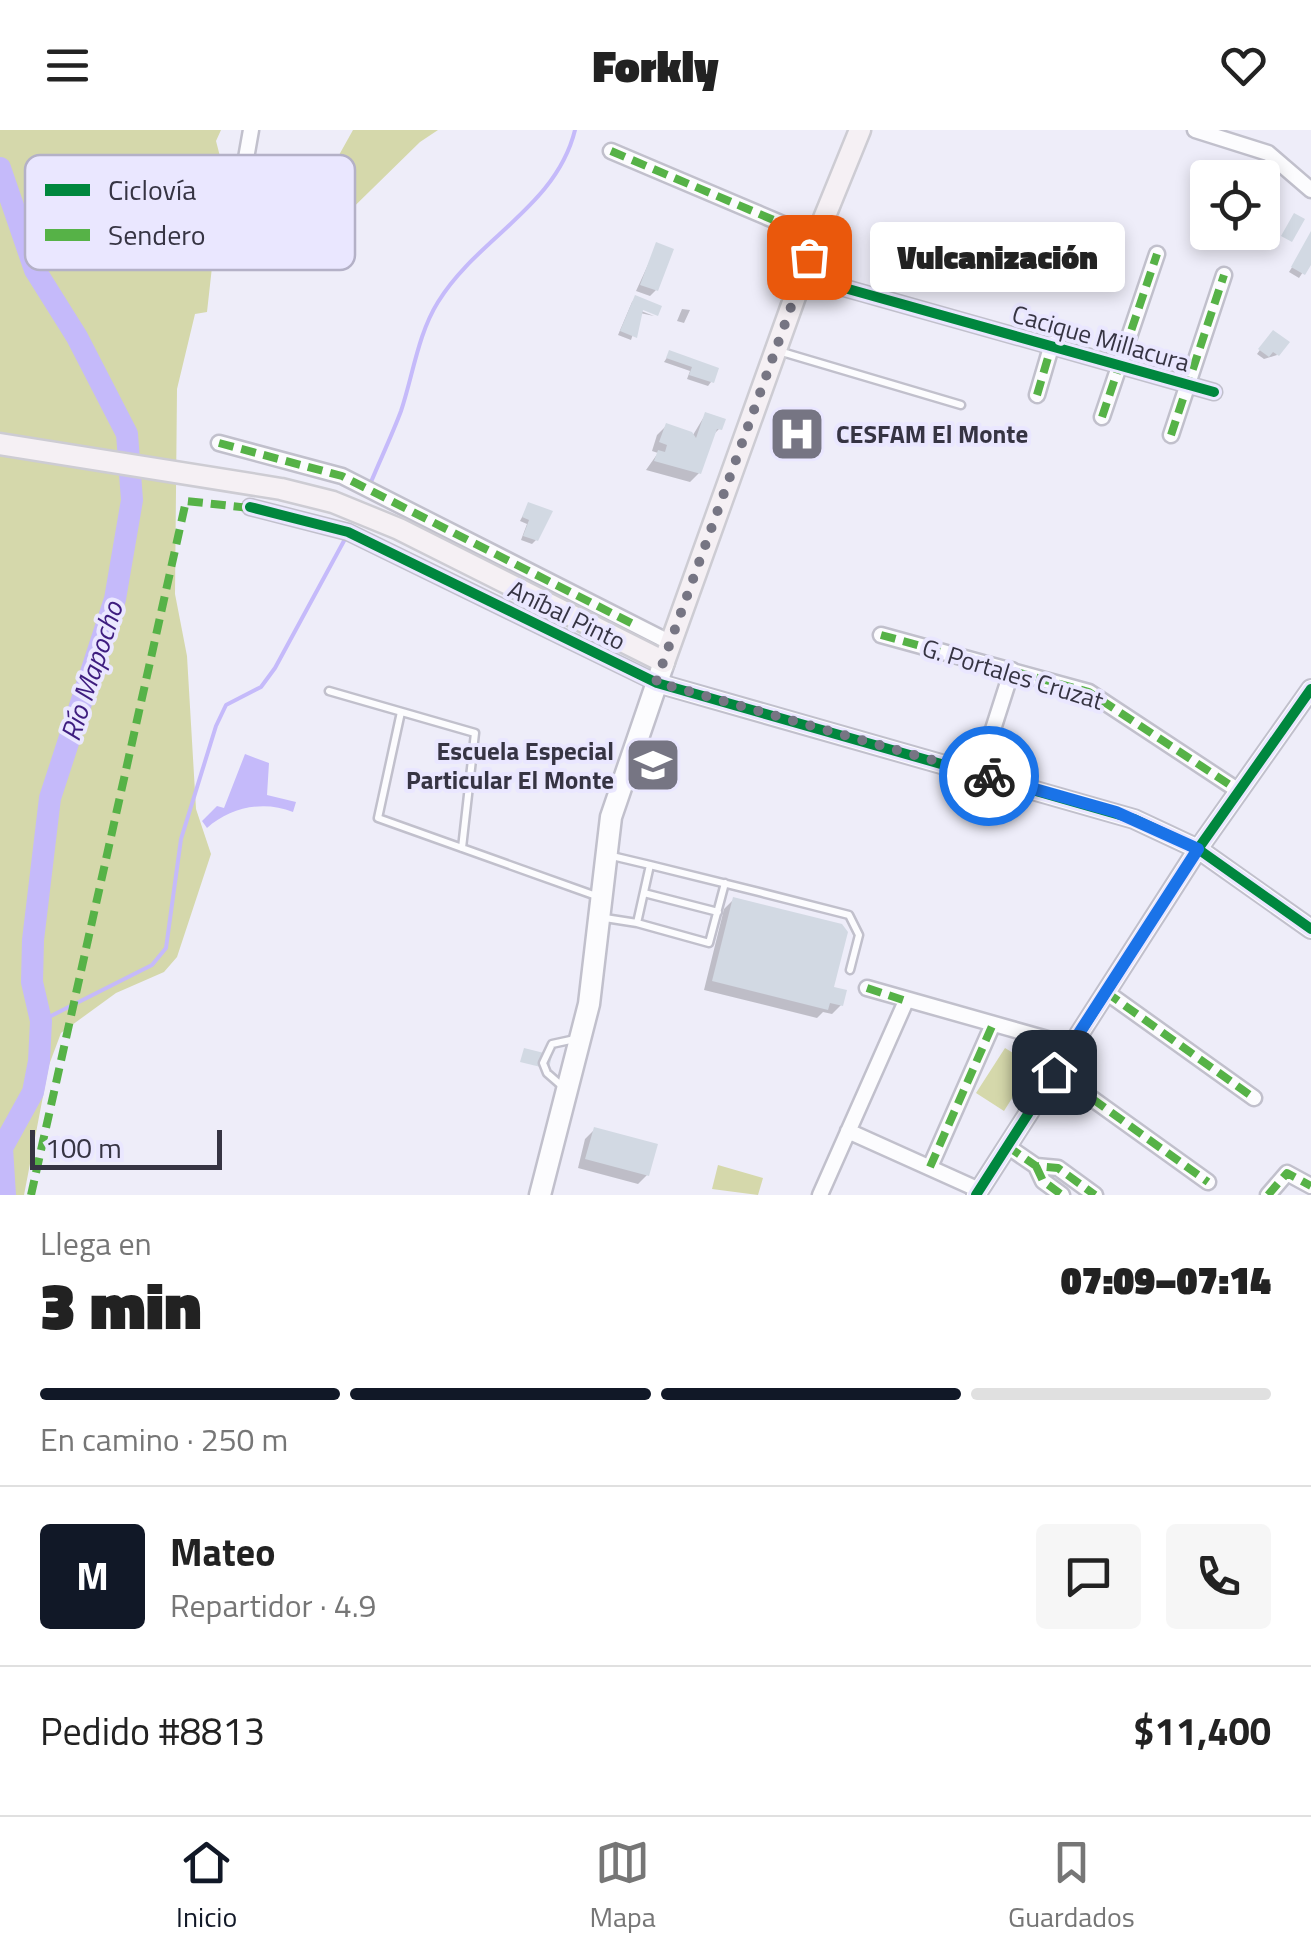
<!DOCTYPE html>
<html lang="es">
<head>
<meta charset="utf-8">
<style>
	:root { --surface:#fff; --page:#f6f6f6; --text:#222; --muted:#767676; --line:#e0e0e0; --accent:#111827 }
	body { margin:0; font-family:"Titillium Web",sans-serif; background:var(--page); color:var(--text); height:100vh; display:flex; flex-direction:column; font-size:38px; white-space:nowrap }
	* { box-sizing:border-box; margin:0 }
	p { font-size:32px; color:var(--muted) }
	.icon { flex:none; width:55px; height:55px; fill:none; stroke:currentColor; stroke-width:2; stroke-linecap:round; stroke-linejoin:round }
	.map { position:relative; height:1065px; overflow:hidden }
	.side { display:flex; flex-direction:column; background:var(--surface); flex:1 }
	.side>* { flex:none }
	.fabs { position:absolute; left:1190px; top:30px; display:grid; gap:20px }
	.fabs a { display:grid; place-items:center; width:90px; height:90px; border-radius:10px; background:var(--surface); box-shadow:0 5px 15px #0003; font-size:50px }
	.scale { position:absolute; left:30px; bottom:25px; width:192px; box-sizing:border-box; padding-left:10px; border:5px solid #363443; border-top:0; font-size:28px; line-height:35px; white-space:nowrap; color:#363443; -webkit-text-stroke:8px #eae7ff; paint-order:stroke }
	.pin { position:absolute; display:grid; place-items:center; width:85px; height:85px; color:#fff; margin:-42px; border-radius:20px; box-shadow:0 5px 15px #0006 }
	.courier { position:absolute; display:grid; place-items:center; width:100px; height:100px; margin:-50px; border:8px solid #1a73e8; border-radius:50%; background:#fff; color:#222; box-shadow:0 2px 12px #0007 }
	.bubble { position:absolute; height:70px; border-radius:10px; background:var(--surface); box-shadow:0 5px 15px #0003; font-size:32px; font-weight:800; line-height:70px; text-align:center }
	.headline em { font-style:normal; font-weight:800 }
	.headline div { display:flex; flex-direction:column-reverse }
	.headline { display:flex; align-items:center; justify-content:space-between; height:170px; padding:0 40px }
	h1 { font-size:65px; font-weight:800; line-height:75px }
	.bar { display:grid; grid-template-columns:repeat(4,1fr); gap:15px 10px; align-content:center; height:120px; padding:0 40px }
	.bar i { height:12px; border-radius:8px; background:var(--line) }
	.bar .current { background:var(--accent) }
	.bar p { grid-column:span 4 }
	.line { display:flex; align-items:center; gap:25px; padding:0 40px; border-top:2px solid var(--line) }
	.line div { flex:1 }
	.round { display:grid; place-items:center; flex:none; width:105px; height:105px; border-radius:10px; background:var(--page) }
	header { display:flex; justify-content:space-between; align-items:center; height:130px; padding:0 40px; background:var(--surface); font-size:45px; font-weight:800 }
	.dock { display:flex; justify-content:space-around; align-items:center; height:140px; border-top:2px solid var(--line); background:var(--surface); font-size:28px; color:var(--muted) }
	.dock a { display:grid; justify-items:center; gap:5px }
	.dock .current { color:var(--accent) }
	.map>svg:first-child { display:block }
	.green { fill:#d5d8ab }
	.water { fill:#c5bafa }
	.shadow { fill:#0003 }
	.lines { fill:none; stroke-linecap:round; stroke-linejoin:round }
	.stream { stroke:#c5bafa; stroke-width:4 }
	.river { stroke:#c5bafa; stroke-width:22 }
	.building { fill:#d2d9e3 }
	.service-casing { stroke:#c1c0cc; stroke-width:11 }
	.minor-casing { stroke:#c1c0cc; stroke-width:19 }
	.tertiary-casing { stroke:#c1c0cc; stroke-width:22 }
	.secondary-casing { stroke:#c1c0cc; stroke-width:25 }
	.primary-casing { stroke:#cdccd3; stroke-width:25 }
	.service { stroke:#fcfcfe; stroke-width:6 }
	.minor { stroke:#fcfcfe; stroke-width:14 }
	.tertiary { stroke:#fcfcfe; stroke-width:18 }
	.secondary { stroke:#fcfcfe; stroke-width:20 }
	.primary { stroke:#f5f0f4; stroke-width:20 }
	.quiet { stroke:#56b247; stroke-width:8; stroke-dasharray:15 8; stroke-linecap:butt }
	.cycleway-casing { stroke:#eae7ff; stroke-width:16 }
	.cycleway { stroke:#00873e; stroke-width:10 }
	.done { stroke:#767583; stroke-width:10; stroke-dasharray:0 18 }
	.route { stroke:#1a73e8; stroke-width:12 }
	.labels { text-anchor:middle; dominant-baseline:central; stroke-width:8; stroke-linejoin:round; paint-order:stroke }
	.street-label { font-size:25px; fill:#363443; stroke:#eae7ff }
	.poi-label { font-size:25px; font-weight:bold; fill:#363443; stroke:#eae7ff; text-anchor:start }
	.water-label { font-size:28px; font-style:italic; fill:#3e1d7f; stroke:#eae7ff }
	.key { fill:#eae7ff; stroke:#b4b1c7; stroke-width:2.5 }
	.key-label { font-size:28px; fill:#363443 }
</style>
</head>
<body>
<header><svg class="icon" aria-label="menu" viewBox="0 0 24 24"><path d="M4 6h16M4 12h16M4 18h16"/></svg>Forkly<svg class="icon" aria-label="heart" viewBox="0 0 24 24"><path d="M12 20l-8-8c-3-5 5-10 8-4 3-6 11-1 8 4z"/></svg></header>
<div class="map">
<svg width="1311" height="1065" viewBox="0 0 1311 1065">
	<rect width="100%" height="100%" fill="#eeedf9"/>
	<path class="green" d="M0 0H221L216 11 223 38 207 182 195 184 177 259 175 464 187 526 196 679 211 724 177 827 164 842 116 863 61 903 49 935 24 1065H0Z
		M353 0H438L420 12 323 107 310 116 289 121 283 112 291 89 329 43Z
		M1005 918 1033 935 1004 981 976 963Z
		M718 1035 763 1048 758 1065 712 1059Z"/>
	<path class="water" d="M245 624 269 633 267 665 296 672 293 682C264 670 230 677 207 698L202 691 217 676 224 678Z"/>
	<path class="shadow" d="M1311 108V130L1299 148 1289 142Z
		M657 115 656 160 650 166 636 161Z
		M636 168 631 177 654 186 640 183 631 210 618 205 632 172Z
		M682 179 690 180 684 193 677 191Z
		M1269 207 1277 225 1264 229 1257 224Z
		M670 223 716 239 711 252 708 256 687 249 690 241 664 232Z
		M705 285 719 299 711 307 699 343 690 352 646 340 658 323 652 321 657 305 666 296 693 305Z
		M529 374 536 410 532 414 521 410 527 394 520 391Z
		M733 770 831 859 841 875 832 884 823 882 817 888 704 860 724 779Z
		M594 1000 647 1045 638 1054 578 1038 585 1009Z"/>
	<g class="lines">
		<path class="stream" d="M371 352C381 328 392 305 401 281 413 245 418 204 438 172 477 108 556 77 575 0
			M41 891 152 835 166 818 181 709 216 596 226 575 261 557 275 538 345 409"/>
		<path class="river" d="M0 38 35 140 77 207 127 304 132 370 115 469 50 668 33 810 32 852 41 891 39 931 33 962 2 1018 5 1065"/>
	</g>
	<path class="building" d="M1294 83 1305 89 1292 112 1281 106Z
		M1311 101V135L1305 145 1291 137Z
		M656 112 674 119 658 161 640 155Z
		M635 165 662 176 658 186 643 180 637 208 620 201Z
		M1273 200 1290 212 1279 226 1273 222 1269 227 1258 219Z
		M669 220 719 238 714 253 689 245 692 237 666 228Z
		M705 282 726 289 722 300 717 299 701 344 654 331 658 320 665 322 667 315 659 312 666 293 692 302 696 308Z
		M528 372 553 381 538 411 523 406 529 390 522 387Z
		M733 767 842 794 848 802 834 857 847 860 843 876 830 873 828 880 712 851Z
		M524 918 552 925 549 939 520 932Z
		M594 997 658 1014 649 1046 585 1029Z"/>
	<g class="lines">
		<g class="service-casing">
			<path id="service" d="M782 222 961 275
				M329 561 475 603 462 718
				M401 582 378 688 599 767
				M612 726 650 735
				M725 753 709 813 637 793 650 735C716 751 783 768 849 785L859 805 850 840
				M644 763 718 782
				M605 788 637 793
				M563 957 547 943 543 933 552 914 575 909"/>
		</g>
		<g class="minor-casing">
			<path id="minor" d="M1195 0 1268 23 1311 60
				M611 21 816 108
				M245 34 251 0
				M802 146 1214 262
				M1037 265 1052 214
				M1102 287 1157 124
				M1171 305 1224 145
				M219 313 342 346 671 513
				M250 377 348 402 657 553
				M881 505 1089 562 1239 661
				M979 643 1012 540
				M867 858 1072 916
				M1106 862 1254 968
				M1055 942 1208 1052
				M848 1001 979 1060
				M1007 1016 1036 1036 1058 1038 1095 1065
				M1036 1036 1043 1051 1062 1065
				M930 1037 993 894
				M820 1065 906 871
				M1268 1065 1287 1043 1311 1056"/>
		</g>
		<g class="tertiary-casing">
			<path id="tertiary" d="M657 553 1134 689 1198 719 1311 799
				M976 1065 1198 719 1311 559"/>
		</g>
		<g class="secondary-casing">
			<path id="secondary" d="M540 1065 589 874 611 687 664 532"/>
		</g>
		<g class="primary-casing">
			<path id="primary" d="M0 314 281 359 333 372 399 399 664 532 816 108 860 0"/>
		</g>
		<use href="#service" class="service"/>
		<use href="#minor" class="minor"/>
		<use href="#tertiary" class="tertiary"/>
		<use href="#secondary" class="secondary"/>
		<use href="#primary" class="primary"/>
		<path class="quiet" d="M611 21 816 108
			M1037 265 1052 214
			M1102 287 1157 124
			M1171 305 1224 145
			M219 313 342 346 635 495
			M881 505 1089 562 1239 661
			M867 858 906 871
			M1106 862 1254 968
			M1055 942 1208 1052
			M1007 1016 1036 1036 1058 1038 1095 1065
			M1036 1036 1043 1051 1062 1065
			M930 1037 993 894
			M31 1065 186 371 259 379
			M1268 1065 1287 1043 1311 1056"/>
		<g class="cycleway-casing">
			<path id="cycleway" d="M802 146 1214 262
				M250 377 348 402 657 553 1134 689 1198 719 1311 799
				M976 1065 1198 719 1311 559"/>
		</g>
		<use href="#cycleway" class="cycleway"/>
	</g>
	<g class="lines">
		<path class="done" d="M809 127 656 552 989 646"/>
		<path class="route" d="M989 646 1116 682 1198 719 1054 942"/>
	</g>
	<defs>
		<g id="hospital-square" transform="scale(2.875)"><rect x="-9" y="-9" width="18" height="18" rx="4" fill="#767583" stroke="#eae7ff"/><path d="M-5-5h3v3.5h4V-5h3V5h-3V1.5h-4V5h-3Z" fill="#fff"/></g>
		<g id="school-square" transform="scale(2.875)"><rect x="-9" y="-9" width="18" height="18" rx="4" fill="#767583" stroke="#eae7ff"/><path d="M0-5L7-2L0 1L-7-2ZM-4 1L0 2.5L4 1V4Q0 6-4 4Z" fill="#fff"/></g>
	</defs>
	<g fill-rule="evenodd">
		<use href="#hospital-square" x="797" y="304"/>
		<use href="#school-square" x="653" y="635"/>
	</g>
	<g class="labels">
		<g class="street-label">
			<text transform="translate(1101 208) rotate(16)">Cacique Millacura</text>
			<text transform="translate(567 485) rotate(26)">Aníbal Pinto</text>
			<text transform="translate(1013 544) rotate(17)">G. Portales Cruzat</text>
		</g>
		<g class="poi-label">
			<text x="836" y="304">CESFAM El Monte</text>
			<text x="614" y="621" text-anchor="end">Escuela Especial<tspan x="614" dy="29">Particular El Monte</tspan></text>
		</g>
		<g class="water-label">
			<text transform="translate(91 541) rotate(-72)">Río Mapocho</text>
		</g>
	</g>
	<rect x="25" y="25" width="330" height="115" rx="15" class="key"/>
	<rect x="45" y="54" width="45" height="12" fill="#00873e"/>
	<rect x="45" y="99" width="45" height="12" fill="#56b247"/>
	<g class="key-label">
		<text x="108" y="70">Ciclovía</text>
		<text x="108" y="115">Sendero</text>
	</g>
</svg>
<div class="fabs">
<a><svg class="icon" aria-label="locate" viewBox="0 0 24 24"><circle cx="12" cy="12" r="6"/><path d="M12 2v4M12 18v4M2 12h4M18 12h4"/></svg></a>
</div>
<div class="scale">100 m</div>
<div class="pin" style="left:809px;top:127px;background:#ea580c"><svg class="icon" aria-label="bag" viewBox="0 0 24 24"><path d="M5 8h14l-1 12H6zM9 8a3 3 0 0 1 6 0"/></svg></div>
<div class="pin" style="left:1054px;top:942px;background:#1f2937"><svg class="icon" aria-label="home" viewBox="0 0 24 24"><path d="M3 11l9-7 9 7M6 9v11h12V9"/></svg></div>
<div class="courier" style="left:989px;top:646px"><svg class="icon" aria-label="bike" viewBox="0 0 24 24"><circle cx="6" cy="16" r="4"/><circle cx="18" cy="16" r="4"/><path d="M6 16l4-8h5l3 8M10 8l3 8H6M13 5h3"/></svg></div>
<div class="bubble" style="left:870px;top:92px;width:255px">Vulcanización</div>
</div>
<section class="side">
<div class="headline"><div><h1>3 min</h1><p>Llega en</p></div><em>07:09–07:14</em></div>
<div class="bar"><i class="current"></i><i class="current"></i><i class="current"></i><i></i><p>En camino · 250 m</p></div>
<div class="line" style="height:180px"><b class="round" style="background:var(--accent);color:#fff">M</b><div><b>Mateo</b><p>Repartidor · 4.9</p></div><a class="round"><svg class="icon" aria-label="chat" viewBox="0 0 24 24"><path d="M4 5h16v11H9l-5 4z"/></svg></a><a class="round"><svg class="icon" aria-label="phone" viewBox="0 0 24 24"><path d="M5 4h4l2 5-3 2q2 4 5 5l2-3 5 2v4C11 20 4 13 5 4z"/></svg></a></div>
<div class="line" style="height:130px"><div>Pedido #8813</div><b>$11,400</b></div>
</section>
<nav class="dock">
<a class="current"><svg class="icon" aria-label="home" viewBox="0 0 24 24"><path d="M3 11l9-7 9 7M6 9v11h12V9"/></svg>Inicio</a>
<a><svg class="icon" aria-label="map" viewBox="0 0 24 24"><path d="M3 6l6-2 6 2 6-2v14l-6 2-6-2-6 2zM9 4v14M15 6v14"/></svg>Mapa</a>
<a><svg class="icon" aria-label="saved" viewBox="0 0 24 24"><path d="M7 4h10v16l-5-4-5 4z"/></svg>Guardados</a>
</nav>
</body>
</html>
